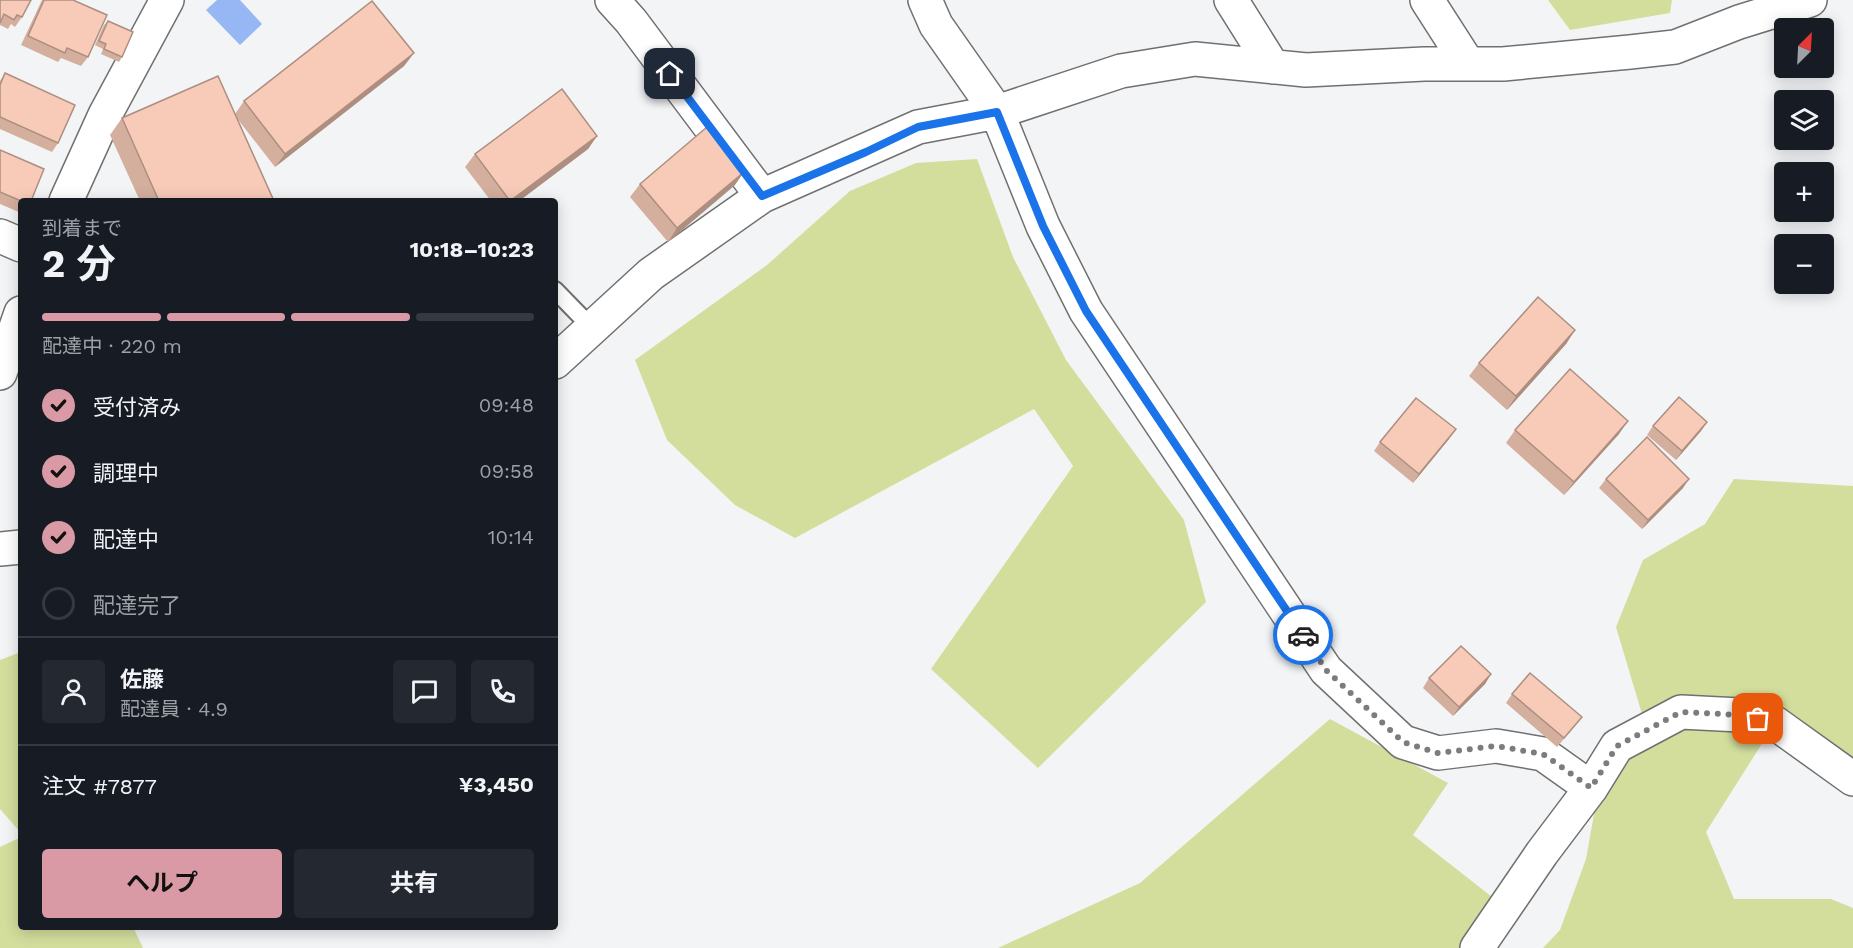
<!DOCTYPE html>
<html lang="ja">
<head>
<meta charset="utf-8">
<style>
	:root { --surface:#171b24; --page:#242831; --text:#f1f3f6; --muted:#9ea1a6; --line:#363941; --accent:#da9aa5 }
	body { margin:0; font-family:"Work Sans","Noto Sans JP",sans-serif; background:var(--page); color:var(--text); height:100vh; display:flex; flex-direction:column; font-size:22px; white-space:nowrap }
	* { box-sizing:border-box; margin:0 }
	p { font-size:20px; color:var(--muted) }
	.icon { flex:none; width:33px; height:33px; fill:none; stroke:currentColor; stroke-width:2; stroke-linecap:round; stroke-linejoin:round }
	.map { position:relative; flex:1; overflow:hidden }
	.sheet { position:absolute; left:18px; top:198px; width:540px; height:732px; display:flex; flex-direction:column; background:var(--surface); border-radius:6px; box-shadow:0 3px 15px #0003 }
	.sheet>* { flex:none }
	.needle { width:39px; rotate:24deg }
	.tools { position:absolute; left:1774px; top:18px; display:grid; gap:12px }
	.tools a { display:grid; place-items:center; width:60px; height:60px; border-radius:6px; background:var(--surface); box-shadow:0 3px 15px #0003; font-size:30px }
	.pin { position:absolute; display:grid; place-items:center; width:51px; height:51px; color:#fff; margin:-26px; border-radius:12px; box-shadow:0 3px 9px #0006 }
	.courier { position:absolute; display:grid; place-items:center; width:60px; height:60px; margin:-30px; border:4px solid #1a73e8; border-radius:50%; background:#fff; color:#222; box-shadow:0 2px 8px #0007 }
	.summary em { font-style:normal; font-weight:700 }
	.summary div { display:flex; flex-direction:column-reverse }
	.summary { display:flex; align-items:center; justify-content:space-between; height:102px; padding:0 24px }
	h1 { font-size:39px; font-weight:700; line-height:45px }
	.bar { display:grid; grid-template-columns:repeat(4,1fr); gap:9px 6px; align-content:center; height:72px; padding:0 24px }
	.bar i { height:8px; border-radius:4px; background:var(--line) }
	.bar .active { background:var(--accent) }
	.bar p { grid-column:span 4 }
	.line { display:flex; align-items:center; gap:15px; padding:0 24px; border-top:2px solid var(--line) }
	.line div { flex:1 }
	.round { display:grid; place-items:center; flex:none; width:63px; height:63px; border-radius:6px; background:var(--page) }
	ol { padding:0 24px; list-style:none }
	li { display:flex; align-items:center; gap:18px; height:66px }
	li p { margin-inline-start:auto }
	li .icon { padding:6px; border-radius:50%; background:var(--accent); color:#111; stroke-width:4 }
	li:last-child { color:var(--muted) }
	li i { width:33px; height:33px; border:3px solid var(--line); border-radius:50% }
	.primary-button { display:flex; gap:12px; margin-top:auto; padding:12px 24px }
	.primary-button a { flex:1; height:69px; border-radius:6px; background:var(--accent); color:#111; font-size:24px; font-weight:700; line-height:69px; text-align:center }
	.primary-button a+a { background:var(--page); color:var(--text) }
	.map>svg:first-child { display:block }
	.green { fill:#d3de9d }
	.water { fill:#96b7f4 }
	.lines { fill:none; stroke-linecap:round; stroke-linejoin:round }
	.service-casing { stroke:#707071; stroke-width:20 }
	.minor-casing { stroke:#707071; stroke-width:36 }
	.service { stroke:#fff; stroke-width:16 }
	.minor { stroke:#fff; stroke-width:33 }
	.wall { fill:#d4af9d }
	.shaded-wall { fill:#ad8e80 }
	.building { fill:#f7cbb7; stroke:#ad8e80; stroke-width:1.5 }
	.done { stroke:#7c7c7e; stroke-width:6; stroke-dasharray:0 10.8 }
	.route { stroke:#1a73e8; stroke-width:8 }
</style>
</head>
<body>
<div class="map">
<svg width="1853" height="948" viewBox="0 0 1853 948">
	<rect width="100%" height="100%" fill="#f3f4f6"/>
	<path class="green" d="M1548 0H1672L1670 13 1570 30Z
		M977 159 1013 257 1066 360 1184 520 1206 602 1038 768 931 669 1073 466 1034 409 795 538 735 505 667 440 635 360 767 265 850 191 916 163Z
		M1734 479 1853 486V775L1775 723 1706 832 1734 899H1831L1853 908V948H1543L1560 930 1586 859 1598 792 1642 714 1616 627 1643 560 1705 524Z
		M21 652V833L0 809V660Z
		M1330 719 1448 783 1413 835 1510 911 1494 948H998L1140 883Z
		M21 837V927H133L143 948H0V847Z"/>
	<path class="water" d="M217 0H240L262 24 240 45 206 10Z"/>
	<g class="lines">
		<g class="service-casing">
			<path id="service" d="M555 290 592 328"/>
		</g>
		<g class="minor-casing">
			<path id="minor" d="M612 0 631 21 762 196
				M925 0 936 25 997 112 1043 226 1086 311 1326 670 1403 742 1438 753 1496 746 1543 754 1591 788
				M1231 0 1273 67
				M1427 0 1468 64
				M66 201 105 115 167 0
				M0 236 21 245
				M555 362 651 274 762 196 918 127 997 112 1121 71 1195 59 1306 70 1424 64H1503L1630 52 1675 47 1739 22 1810 0
				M0 373 21 313
				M0 549 21 547
				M1477 948 1542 853 1591 788 1617 746 1681 712 1740 715 1775 723 1853 779"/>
		</g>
		<use href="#service" class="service"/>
		<use href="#minor" class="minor"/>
	</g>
	<path class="wall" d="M0 0 22 17 15 27 11 24 8 29 0 25Z
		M42 0H73L88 57 81 66 61 58 58 62 21 45Z
		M108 21 122 57 119 62 101 54 103 49 95 45 104 25Z
		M414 53 404 66 275 167 236 117 274 201H140L110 135 122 118 235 114 244 101Z
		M5 73 58 143 52 152 0 129V81Z
		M597 136 588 149 519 201H491L465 167 475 154Z
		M0 150 21 201V213L0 204Z
		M640 184 735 185 668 242 630 197Z
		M1575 330 1566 344 1507 410 1469 376 1479 363Z
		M1707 422 1701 431 1676 460 1647 435 1653 426Z
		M1515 430 1619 434 1564 495 1506 443Z
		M1449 439 1413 483 1374 451 1380 442Z
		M1606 479 1683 488 1642 529 1599 488Z
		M1491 674 1485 684 1453 716 1423 688 1429 678Z
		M1512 694 1575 726 1557 747 1506 703Z"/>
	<path class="shaded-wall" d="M414 53 404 66 275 167 285 154Z
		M597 136 588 149 519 201H510Z
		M744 172 735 185 668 242 677 228Z
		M1575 330 1566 344 1507 410 1516 396Z
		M1628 421 1619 434 1564 495 1574 482Z
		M1707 422 1701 431 1676 460 1682 451Z
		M1456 429 1449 439 1413 483 1419 474Z
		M1689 479 1683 488 1642 529 1648 520Z
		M1491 674 1485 684 1453 716 1459 707Z"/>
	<path class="building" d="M0 0H31L22 17 17 15 14 20 4 14 0 23Z
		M44 0H73L107 15 88 57 67 48 65 53 28 36Z
		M372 1 414 53 285 154 244 101Z
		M108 21 133 32 122 57 104 49 106 44 99 41Z
		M5 73 75 105 58 143 0 117V85Z
		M218 76 274 201H159L122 118Z
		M562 89 597 136 510 201 475 154Z
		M707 127 744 172 677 228 640 184Z
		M0 150 44 169 31 201H21L0 192Z
		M1538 297 1575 330 1516 396 1479 363Z
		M1570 369 1628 421 1574 482 1515 430Z
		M1679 397 1707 422 1682 451 1653 426Z
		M1416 398 1456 429 1419 474 1380 442Z
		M1647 437 1689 479 1648 520 1606 479Z
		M1461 646 1491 674 1459 707 1429 678Z
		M1530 673 1582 717 1564 738 1512 694Z"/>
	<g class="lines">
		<path class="done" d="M1303 635 1326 670 1403 742 1438 753 1496 746 1543 754 1591 788 1617 746 1681 712 1740 715 1758 719"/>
		<path class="route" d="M670 74 762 196 866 152 918 127 997 112 1043 226 1086 311 1303 635"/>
	</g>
</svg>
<div class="tools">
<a><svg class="needle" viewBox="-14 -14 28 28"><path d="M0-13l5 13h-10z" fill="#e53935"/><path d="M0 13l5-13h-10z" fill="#9ea1a6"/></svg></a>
<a><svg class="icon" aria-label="layers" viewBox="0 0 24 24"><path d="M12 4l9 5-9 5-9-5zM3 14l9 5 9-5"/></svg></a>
<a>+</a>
<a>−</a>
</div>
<div class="pin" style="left:1758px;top:719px;background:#ea580c"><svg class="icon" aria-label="bag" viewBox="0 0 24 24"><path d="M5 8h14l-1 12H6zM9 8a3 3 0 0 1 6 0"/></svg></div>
<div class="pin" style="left:670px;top:74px;background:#1f2937"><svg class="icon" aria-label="home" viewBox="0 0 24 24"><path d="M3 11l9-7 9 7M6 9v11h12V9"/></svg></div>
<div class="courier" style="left:1303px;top:635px"><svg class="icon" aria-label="car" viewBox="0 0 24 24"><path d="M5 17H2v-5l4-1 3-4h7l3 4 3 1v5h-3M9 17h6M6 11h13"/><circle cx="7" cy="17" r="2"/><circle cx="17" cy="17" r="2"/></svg></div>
<section class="sheet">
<div class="summary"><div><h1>2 分</h1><p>到着まで</p></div><em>10:18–10:23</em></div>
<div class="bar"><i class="active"></i><i class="active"></i><i class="active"></i><i></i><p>配達中 · 220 m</p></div>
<ol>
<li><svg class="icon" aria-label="check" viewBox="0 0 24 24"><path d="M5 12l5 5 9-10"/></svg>受付済み<p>09:48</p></li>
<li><svg class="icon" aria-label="check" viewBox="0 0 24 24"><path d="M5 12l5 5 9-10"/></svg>調理中<p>09:58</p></li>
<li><svg class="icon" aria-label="check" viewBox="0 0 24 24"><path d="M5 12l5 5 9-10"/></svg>配達中<p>10:14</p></li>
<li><i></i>配達完了</li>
</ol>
<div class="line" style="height:108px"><a class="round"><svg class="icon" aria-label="person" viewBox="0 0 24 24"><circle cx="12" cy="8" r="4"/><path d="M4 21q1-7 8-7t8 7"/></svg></a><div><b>佐藤</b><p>配達員 · 4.9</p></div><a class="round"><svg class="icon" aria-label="chat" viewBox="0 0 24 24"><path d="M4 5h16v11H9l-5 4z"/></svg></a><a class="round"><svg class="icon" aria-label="phone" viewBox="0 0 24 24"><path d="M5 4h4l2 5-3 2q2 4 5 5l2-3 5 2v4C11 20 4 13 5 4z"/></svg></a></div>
<div class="line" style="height:78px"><div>注文 #7877</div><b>¥3,450</b></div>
<div class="primary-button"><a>ヘルプ</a><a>共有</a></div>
</section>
</div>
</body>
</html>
